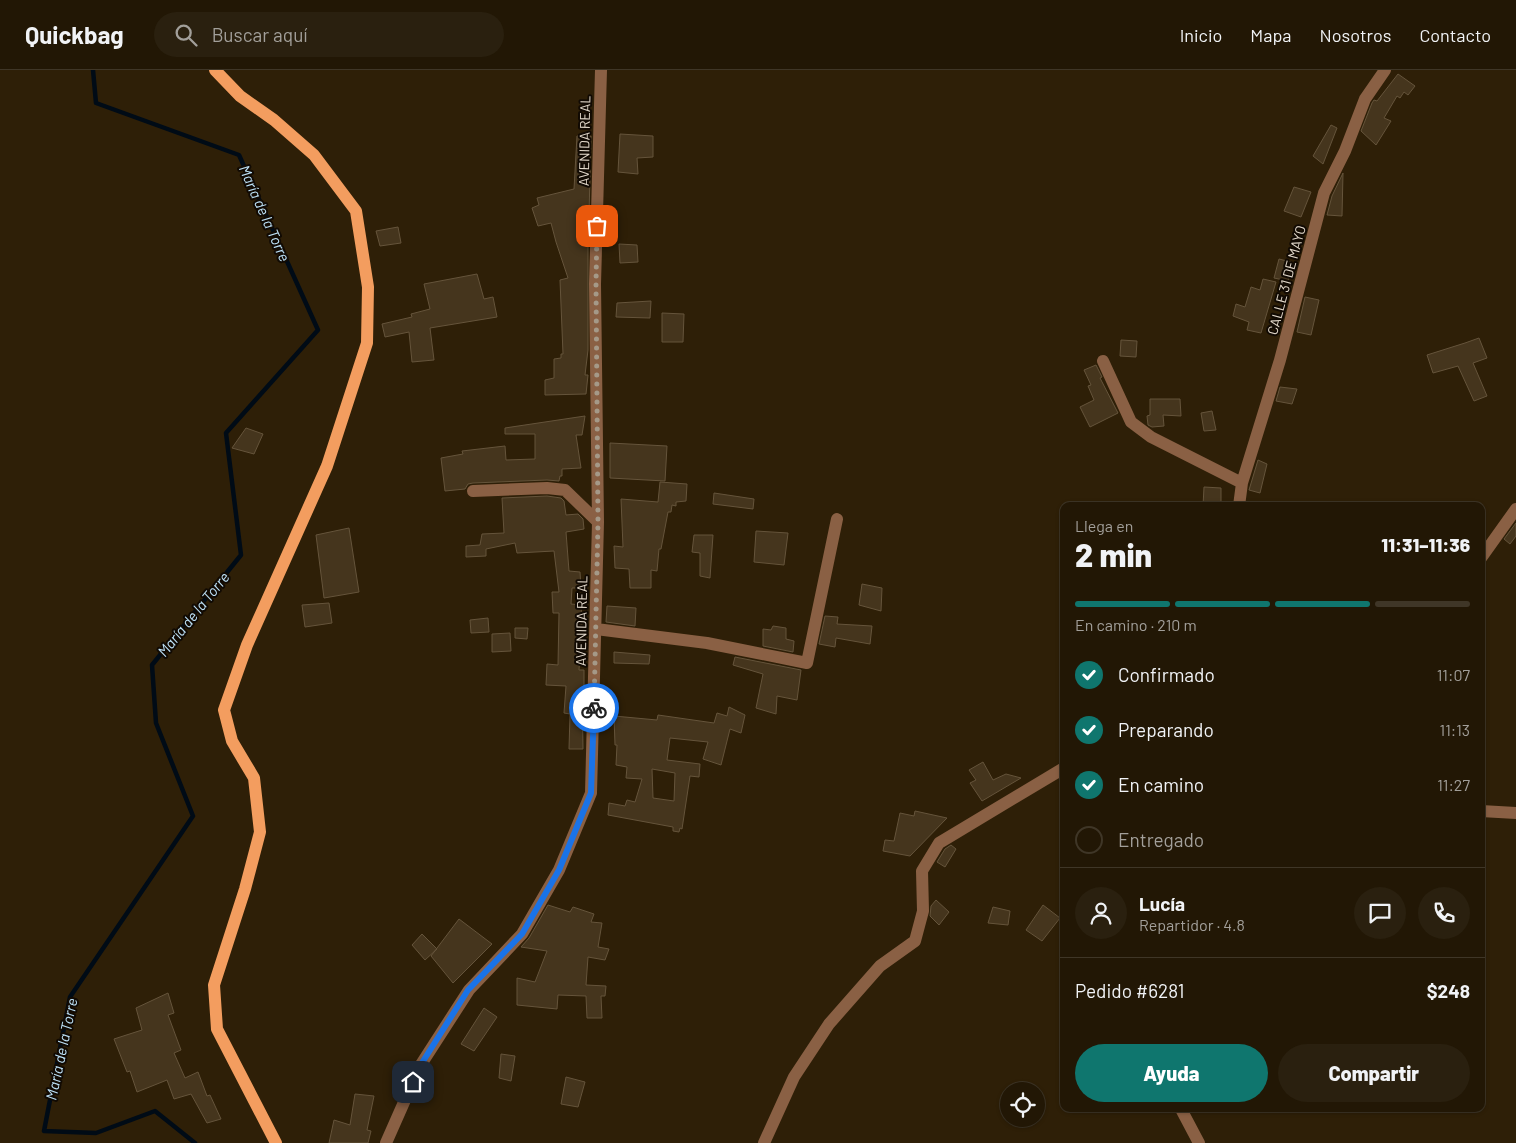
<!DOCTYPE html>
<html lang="es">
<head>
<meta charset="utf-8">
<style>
	:root { --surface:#221705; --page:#2a200f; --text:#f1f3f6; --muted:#a29f9a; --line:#3f3627; --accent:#0f766e }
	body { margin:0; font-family:Barlow,sans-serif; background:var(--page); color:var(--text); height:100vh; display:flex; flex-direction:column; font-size:19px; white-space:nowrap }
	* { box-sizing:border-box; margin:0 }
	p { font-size:16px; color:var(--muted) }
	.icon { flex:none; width:28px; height:28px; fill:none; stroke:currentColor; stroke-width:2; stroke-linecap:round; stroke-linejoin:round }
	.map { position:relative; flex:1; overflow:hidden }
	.sheet { position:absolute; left:1060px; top:432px; width:425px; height:610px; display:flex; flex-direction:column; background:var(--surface); border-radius:10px; box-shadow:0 1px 4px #0004,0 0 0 1px var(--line) }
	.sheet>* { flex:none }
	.buttons { position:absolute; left:1000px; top:1012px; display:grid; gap:10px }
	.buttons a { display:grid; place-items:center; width:45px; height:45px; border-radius:50%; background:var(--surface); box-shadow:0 1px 4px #0004,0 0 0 1px var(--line); font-size:25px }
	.pin { position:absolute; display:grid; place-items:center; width:42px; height:42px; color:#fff; margin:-21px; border-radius:10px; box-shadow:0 2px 8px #0006 }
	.courier { position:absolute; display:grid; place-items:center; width:50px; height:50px; margin:-25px; border:4px solid #1a73e8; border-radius:50%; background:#fff; color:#222; box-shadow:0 1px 6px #0007 }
	.summary em { font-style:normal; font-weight:800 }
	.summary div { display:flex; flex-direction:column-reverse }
	.summary { display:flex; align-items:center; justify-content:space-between; height:85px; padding:0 15px }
	h1 { font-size:32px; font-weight:800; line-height:38px }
	.bar { display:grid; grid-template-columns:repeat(4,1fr); gap:8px 5px; align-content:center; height:60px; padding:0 15px }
	.bar i { height:6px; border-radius:4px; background:var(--line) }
	.bar .on { background:var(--accent) }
	.bar p { grid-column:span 4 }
	.line { display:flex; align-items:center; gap:12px; padding:0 15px; border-top:1px solid var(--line) }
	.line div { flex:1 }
	.round { display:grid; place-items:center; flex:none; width:52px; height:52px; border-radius:26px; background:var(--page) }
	ol { padding:0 15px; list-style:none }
	li { display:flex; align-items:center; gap:15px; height:55px }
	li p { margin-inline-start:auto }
	li .icon { padding:5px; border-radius:50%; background:var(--accent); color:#fff; stroke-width:4 }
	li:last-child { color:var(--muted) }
	li i { width:28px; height:28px; border:2px solid var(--line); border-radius:50% }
	.button { display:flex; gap:10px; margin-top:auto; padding:10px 15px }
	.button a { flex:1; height:58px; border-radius:30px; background:var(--accent); color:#fff; font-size:20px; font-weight:800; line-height:58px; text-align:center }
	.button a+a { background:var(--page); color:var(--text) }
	header { display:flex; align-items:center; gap:30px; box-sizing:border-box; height:70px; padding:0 25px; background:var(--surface); border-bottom:1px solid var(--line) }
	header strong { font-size:24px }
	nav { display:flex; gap:28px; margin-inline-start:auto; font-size:18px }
	.search { width:350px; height:45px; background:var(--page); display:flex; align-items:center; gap:12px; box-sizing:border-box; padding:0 18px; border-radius:28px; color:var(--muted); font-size:19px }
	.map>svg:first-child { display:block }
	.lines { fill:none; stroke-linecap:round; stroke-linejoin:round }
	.stream { stroke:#000b16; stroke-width:4.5 }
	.building { fill:#45351d; stroke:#65543b; fill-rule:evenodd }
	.minor { stroke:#8a6044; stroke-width:12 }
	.major { stroke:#f39d5f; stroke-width:12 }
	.done { stroke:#a59988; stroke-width:5; stroke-dasharray:0 9 }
	.route { stroke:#1a73e8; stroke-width:6 }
	.labels { text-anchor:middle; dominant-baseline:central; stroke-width:4; stroke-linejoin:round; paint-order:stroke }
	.street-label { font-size:14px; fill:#e5dbcd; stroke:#110a03 }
	.water-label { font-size:15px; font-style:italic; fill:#bee2f8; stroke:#110a03 }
</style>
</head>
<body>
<header>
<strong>Quickbag</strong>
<div class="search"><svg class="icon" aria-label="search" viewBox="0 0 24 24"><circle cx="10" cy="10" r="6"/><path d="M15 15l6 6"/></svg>Buscar aquí</div>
<nav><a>Inicio</a><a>Mapa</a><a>Nosotros</a><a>Contacto</a></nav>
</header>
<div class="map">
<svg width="1516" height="1073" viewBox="0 0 1516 1073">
	<rect width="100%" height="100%" fill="#2e1f07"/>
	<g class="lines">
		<path class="stream" d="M93 0 96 33 239 85 318 260 226 363 241 485 152 595 156 653 193 746 70 927 44 1061 96 1063 155 1041 195 1073"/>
	</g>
	<path class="building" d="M1398 4 1415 16 1408 25 1404 22 1400 28 1397 26 1384 48 1391 51 1376 75 1361 61 1372 33 1374 30 1377 31Z
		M1331 55 1337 58 1323 94 1313 86Z
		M620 64 653 66V87L637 88 638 104 618 102Z
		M577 66H591L589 145 580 147 588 175V280L585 305H588L586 324 545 325V310L554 308V289L561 288V284H563L560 210 568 208 556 172 551 153 538 156 532 138 539 135 537 128 574 119Z
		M1343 103 1342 146 1327 145 1332 126Z
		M1294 117 1311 122 1301 147 1284 141Z
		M398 157 401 173 380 176 376 161Z
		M619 174 637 175 638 192 620 193Z
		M1279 189 1291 192 1288 211 1274 208Z
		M477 204 484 229 493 227 497 247 430 258 434 290 412 292 409 262 385 267 382 254 412 247 411 244 430 239 424 214Z
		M1263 209 1276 212 1261 263 1247 260 1249 252 1233 246 1236 234 1245 237 1251 217 1260 220Z
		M1305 227 1319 230 1311 265 1297 262Z
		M651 231 650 248 616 247 617 233Z
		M662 243 684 244 683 272H662Z
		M1479 268 1487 288 1473 293 1487 326 1474 331 1458 296 1433 303 1427 285 1465 273Z
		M1121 270 1137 271 1136 287 1120 286Z
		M1096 295 1102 307 1100 308 1118 343 1090 357 1080 337 1094 330 1088 316 1091 315 1084 300Z
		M1280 317 1297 319 1292 334 1276 331Z
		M1150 329H1180L1181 346 1163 345 1164 356 1152 357 1148 355 1147 346 1150 345Z
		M1212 341 1216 360 1204 361 1201 343Z
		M585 346 582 365H576L581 398 562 399V406H560L559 411 547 410 473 413 468 414 465 419 445 421 441 388 463 384 462 381 505 376 506 390 535 389V364H505V358Z
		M246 358 263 364 254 384 232 378Z
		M610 373 667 376 665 411 610 408Z
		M1258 390 1267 394 1260 423 1249 420Z
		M660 412 687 414 686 431 676 432V436L672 435 671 442H668L661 479H659L657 501 651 500V518H630L629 499 615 498 614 476 623 477 621 429 658 432Z
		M1204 417 1221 418V436H1203Z
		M714 423 754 429 753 439 713 434Z
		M547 426 561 428 564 431 566 445 578 444 583 449 584 459 566 462 569 501 580 502 581 518H572L571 534 581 535 582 552 579 600H584V617H582L583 679H569L570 644 564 643 566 616 546 615 547 594 558 595 559 543H553L552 522H559L554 481 517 483 515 473 486 479V486L466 487V476L480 475 482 464 504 463 502 428Z
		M1516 453V466L1510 474 1504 469Z
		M349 458 359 522 324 528 316 465Z
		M756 461 788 463 784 495 754 492Z
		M694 465H713L710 508 700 506V483L692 482Z
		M862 514 882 518 881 541 859 535Z
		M329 533 332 553 305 557 302 535Z
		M607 536 636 538 635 556 606 552Z
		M825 546 838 547 837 554 872 556 870 574 836 568 835 577 819 574Z
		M488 548 489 562 471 563 470 550Z
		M773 556 786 558V569L794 571 793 582 763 576V559L771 560Z
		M515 558H528L527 569 515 568Z
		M510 563 511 581 492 582V564Z
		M614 582 650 585 649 594 614 593Z
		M735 587 801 600 797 630 777 626 776 644 756 638 763 604 733 595Z
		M729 637 745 645 741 663 730 659 721 695 703 689 708 672 670 668 667 690 700 694 699 707 690 706 682 759 680 758 679 762 673 761V757L608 745 609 733 625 736 627 730 635 732 642 709 626 708 627 697 616 695 617 675H615L614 646 657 650 658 645 714 653 717 643 727 646ZM652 699 675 703 674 731 653 728Z
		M983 692 993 710 1006 704 1021 708 982 731 970 713 976 710 969 700Z
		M915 741 947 748 910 786 883 781 885 770 894 771 900 743 914 746Z
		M951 775 956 779 945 797 937 792 945 779Z
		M936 830 949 842 939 855 930 846 931 836Z
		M548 835 570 842 573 837 594 844 591 852 602 853 598 877 609 879 605 890 588 887 586 915 606 916 605 926H601L602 948H587L586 926 558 925 557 939 517 935V908L535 912 547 881 521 877 529 868Z
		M1043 835 1060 848 1042 871 1026 860Z
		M993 837 1010 841 1008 855 988 853Z
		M459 849 492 874 453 913 431 886Z
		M422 864 437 879 425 890 412 875Z
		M168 923 174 943 168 945 181 980 174 983 185 1008 198 1002 207 1026 210 1025 221 1049 207 1053 191 1024 174 1029 167 1010 137 1022 130 1001 127 1002 114 969 142 960 136 938Z
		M484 938 497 947 474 981 461 974Z
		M501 984 515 986 511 1011 499 1008Z
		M566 1007 585 1012 578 1037 561 1034Z
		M355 1024 374 1026 367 1060 371 1061 368 1073H329L334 1050 350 1055Z"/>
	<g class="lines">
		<path class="minor" d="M1103 291 1131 352 1151 367 1242 413
			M473 421 547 418 565 420 598 452
			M1239 436 1242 413 1280 290 1324 123 1345 81 1365 29 1385 0
			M1481 488 1516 439
			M596 559 707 573 807 593 837 449
			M1481 741 1516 743
			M1181 1039 1199 1073
			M386 1073 420 996 469 920 522 864 559 800 591 723 598 452 595 214 601 0
			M764 1073 794 1007 829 954 880 896 915 871 923 841 922 801 939 773 1064 698"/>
		<path class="major" d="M215 0 240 26 274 50 314 85 356 141 368 217 367 273 327 396 247 575 224 640 232 671 254 708 260 762 245 819 214 915 217 959 276 1073"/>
	</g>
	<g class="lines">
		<path class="done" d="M594 638 598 452 596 214 597 156"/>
		<path class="route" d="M413 1012 420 996 468 920 522 864 559 800 591 723 594 638"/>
	</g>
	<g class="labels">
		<g class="street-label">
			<text transform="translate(584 71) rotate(-89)">AVENIDA REAL</text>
			<text transform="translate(1286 210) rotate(-75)">CALLE 31 DE MAYO</text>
			<text transform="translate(581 551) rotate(-89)">AVENIDA REAL</text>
		</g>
		<g class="water-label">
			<text transform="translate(265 143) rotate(66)">María de la Torre</text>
			<text transform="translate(193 544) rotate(-51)">María de la Torre</text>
			<text transform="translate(61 979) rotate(-78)">María de la Torre</text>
		</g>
	</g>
</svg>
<div class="buttons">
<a><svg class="icon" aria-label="locate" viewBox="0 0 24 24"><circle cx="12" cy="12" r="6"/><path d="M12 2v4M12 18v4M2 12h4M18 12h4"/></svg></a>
</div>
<div class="pin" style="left:597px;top:156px;background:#ea580c"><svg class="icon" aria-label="bag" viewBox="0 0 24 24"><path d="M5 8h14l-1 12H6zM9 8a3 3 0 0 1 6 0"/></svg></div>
<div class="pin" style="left:413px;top:1012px;background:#1f2937"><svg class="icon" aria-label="home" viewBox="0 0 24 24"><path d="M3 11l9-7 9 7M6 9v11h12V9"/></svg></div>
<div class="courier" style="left:594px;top:638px"><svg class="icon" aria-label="bike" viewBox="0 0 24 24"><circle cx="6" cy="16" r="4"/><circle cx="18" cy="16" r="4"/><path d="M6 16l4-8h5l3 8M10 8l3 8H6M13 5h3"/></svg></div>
<section class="sheet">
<div class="summary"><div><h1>2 min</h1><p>Llega en</p></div><em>11:31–11:36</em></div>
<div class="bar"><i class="on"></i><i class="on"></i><i class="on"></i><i></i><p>En camino · 210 m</p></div>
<ol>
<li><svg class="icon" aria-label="check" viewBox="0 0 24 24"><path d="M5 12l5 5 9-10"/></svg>Confirmado<p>11:07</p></li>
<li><svg class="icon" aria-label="check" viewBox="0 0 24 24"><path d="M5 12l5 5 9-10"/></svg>Preparando<p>11:13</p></li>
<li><svg class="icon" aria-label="check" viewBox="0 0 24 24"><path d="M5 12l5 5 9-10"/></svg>En camino<p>11:27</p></li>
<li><i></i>Entregado</li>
</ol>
<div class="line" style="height:90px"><a class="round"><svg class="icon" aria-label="person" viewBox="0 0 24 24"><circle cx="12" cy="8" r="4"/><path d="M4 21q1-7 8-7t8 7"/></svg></a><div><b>Lucía</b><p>Repartidor · 4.8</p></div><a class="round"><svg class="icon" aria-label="chat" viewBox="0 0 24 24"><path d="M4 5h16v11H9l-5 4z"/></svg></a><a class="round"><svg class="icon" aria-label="phone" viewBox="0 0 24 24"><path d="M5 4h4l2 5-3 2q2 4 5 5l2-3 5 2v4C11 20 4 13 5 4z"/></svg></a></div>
<div class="line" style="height:65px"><div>Pedido #6281</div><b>$248</b></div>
<div class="button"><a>Ayuda</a><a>Compartir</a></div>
</section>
</div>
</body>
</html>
